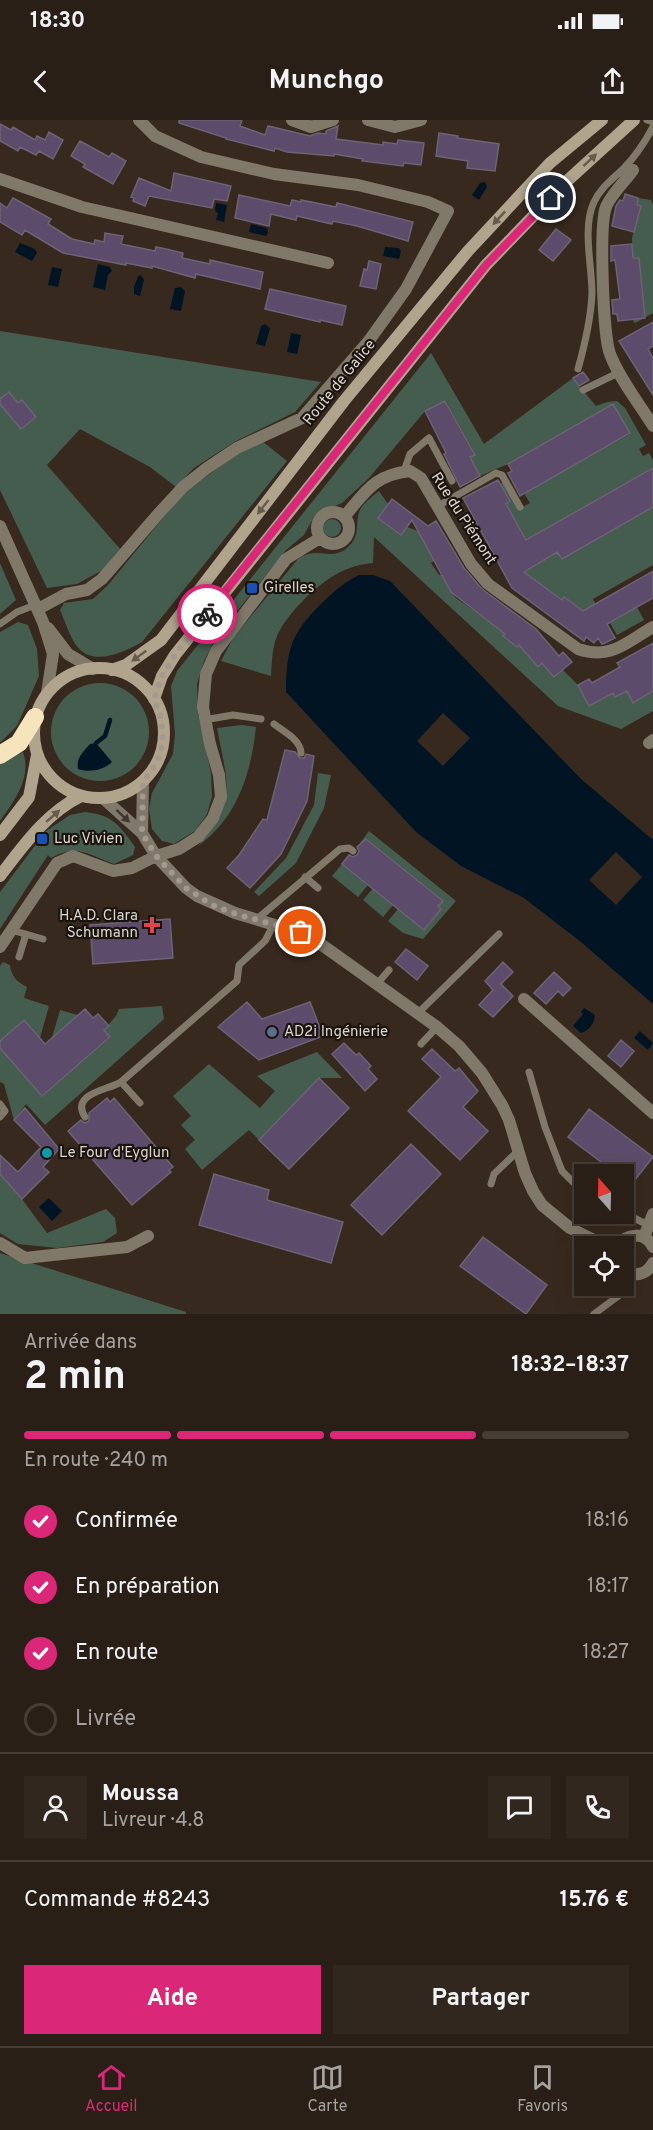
<!DOCTYPE html>
<html lang="fr">
<head>
<meta charset="utf-8">
<style>
	:root { --surface:#2a1f16; --page:#32271f; --text:#f1f3f6; --muted:#a5a2a1; --line:#463d35; --accent:#db2777 }
	body { margin:0; font-family:Overpass,sans-serif; background:var(--page); color:var(--text); height:100vh; display:flex; flex-direction:column; font-size:22px; white-space:nowrap }
	* { box-sizing:border-box; margin:0 }
	p { font-size:20px; color:var(--muted) }
	.icon { flex:none; width:33px; height:33px; fill:none; stroke:currentColor; stroke-width:2; stroke-linecap:round; stroke-linejoin:round }
	.map { position:relative; height:1194px; overflow:hidden }
	.sheet { display:flex; flex-direction:column; background:var(--surface); flex:1 }
	.sheet>* { flex:none }
	.needle { width:39px; rotate:340deg }
	.controls { position:absolute; left:574px; top:1044px; display:grid; gap:12px }
	.controls a { display:grid; place-items:center; width:60px; height:60px; border-radius:0px; background:var(--surface); box-shadow:0 6px 24px #0002,0 0 0 2px var(--line); font-size:30px }
	.pin { position:absolute; display:grid; place-items:center; width:51px; height:51px; color:#fff; margin:-26px; border:3px solid #fff; border-radius:50%; box-shadow:0 2px 6px #0007 }
	.courier { position:absolute; display:grid; place-items:center; width:60px; height:60px; margin:-30px; border:4px solid #db2777; border-radius:50%; background:#fff; color:#222; box-shadow:0 2px 8px #0007 }
	.head em { font-style:normal; font-weight:700 }
	.head div { display:flex; flex-direction:column-reverse }
	.head { display:flex; align-items:center; justify-content:space-between; height:102px; padding:0 24px }
	h1 { font-size:39px; font-weight:700; line-height:45px }
	.bar { display:grid; grid-template-columns:repeat(4,1fr); gap:9px 6px; align-content:center; height:72px; padding:0 24px }
	.bar i { height:8px; border-radius:4px; background:var(--line) }
	.bar .selected { background:var(--accent) }
	.bar p { grid-column:span 4 }
	.line { display:flex; align-items:center; gap:15px; padding:0 24px; border-top:2px solid var(--line) }
	.line div { flex:1 }
	.round { display:grid; place-items:center; flex:none; width:63px; height:63px; border-radius:0px; background:var(--page) }
	ol { padding:0 24px; list-style:none }
	li { display:flex; align-items:center; gap:18px; height:66px }
	li p { margin-inline-start:auto }
	li .icon { padding:6px; border-radius:50%; background:var(--accent); color:#fff; stroke-width:4 }
	li:last-child { color:var(--muted) }
	li i { width:33px; height:33px; border:3px solid var(--line); border-radius:50% }
	.cta { display:flex; gap:12px; margin-top:auto; padding:12px 24px }
	.cta a { flex:1; height:69px; border-radius:0px; background:var(--accent); color:#fff; font-size:24px; font-weight:700; line-height:69px; text-align:center }
	.cta a+a { background:var(--page); color:var(--text) }
	.status { display:flex; justify-content:space-between; align-items:center; height:42px; padding:0 30px; background:var(--surface); direction:ltr }
	.status svg { height:16px; fill:currentColor }
	header { display:flex; justify-content:space-between; align-items:center; height:78px; padding:0 24px; background:var(--surface); font-size:27px; font-weight:700 }
	.tabs { display:flex; justify-content:space-around; align-items:center; height:84px; border-top:2px solid var(--line); background:var(--surface); font-size:16px; color:var(--muted) }
	.tabs a { display:grid; justify-items:center; gap:3px }
	.tabs .selected { color:var(--accent) }
	.map>svg:first-child { display:block }
	.green { fill:#455d4f }
	.water { fill:#001424 }
	.pier { fill:#38291e }
	.lines { fill:none; stroke-linecap:round; stroke-linejoin:round }
	.stream { stroke:#001424; stroke-width:4.5 }
	.building { fill:#5c4b6a; stroke:#6c6374; stroke-width:1.5 }
	.service { stroke:#80796a; stroke-width:7 }
	.minor { stroke:#80796a; stroke-width:12 }
	.secondary { stroke:#b0a48c; stroke-width:12 }
	.motorway { stroke:#f6e4bd; stroke-width:18 }
	.oneway { fill:#655c4e }
	.oneway2 { fill:#3e372f }
	.done { stroke:#a49890; stroke-width:6; stroke-dasharray:0 10.8 }
	.route { stroke:#db2777; stroke-width:8 }
	.transit-dot { fill:#1a4fb4; stroke:#1a140f; stroke-width:2 }
	.health-dot { fill:#e0444e; stroke:#1a140f; stroke-width:2 }
	.service-dot { fill:#5c6f8a; stroke:#1a140f; stroke-width:2 }
	.culture-dot { fill:#0f9aa8; stroke:#1a140f; stroke-width:2 }
	.labels { text-anchor:middle; dominant-baseline:central; stroke-width:4.5; stroke-linejoin:round; paint-order:stroke }
	.street-label { font-size:15px; fill:#ded4cd; stroke:#1a140f }
	.poi-label { font-size:15px; fill:#ded4cd; stroke:#1a140f; text-anchor:start }
</style>
</head>
<body>
<div class="status"><b>18:30</b><svg viewBox="0 0 49 12"><path d="M0 12V9h3v3zM5 12V6h3v6zM10 12V3h3v9zM15 12V0h3v12zM26 1h20v11H26zM47 4h2v5h-2z"/></svg></div>
<header><svg class="icon" aria-label="back" viewBox="0 0 24 24"><path d="M15 5l-7 7 7 7"/></svg>Munchgo<svg class="icon" aria-label="share" viewBox="0 0 24 24"><path d="M12 15V3M7 8l5-5 5 5M5 13v7h14v-7"/></svg></header>
<div class="map">
<svg width="653" height="1194" viewBox="0 0 653 1194">
	<rect width="100%" height="100%" fill="#38291e"/>
	<path class="green" d="M638 78 651 80 653 85V193L635 203 632 199 643 177 642 164H637L640 151 639 138H633L632 118 640 86 637 85Z
		M0 211 321 262 295 292 236 321 194 348 176 367 150 347 80 309 47 345 120 429 101 451 77 464 47 468 0 370Z
		M431 233 484 324 573 258 596 286 607 282 617 281 625 288 646 325 639 329 643 336 649 333 653 340V348L545 409 562 439 653 387V445L593 479 608 505 596 512 564 477 562 480 523 452 539 442 496 366 504 362 519 389 530 383 524 373 630 314 613 284 508 344 480 356 470 337 475 334 446 281 425 291 369 358 342 383 315 395 304 415 286 430 215 519 204 541 197 564 198 594 211 653 212 677 207 694 195 711 174 724 162 721 152 709 149 689 152 673 173 634 175 614 171 566 177 551Z
		M262 321 287 341 142 522C124 532 92 548 76 525 69 515 65 501 60 490L64 483 93 479 108 465 181 376 228 340Z
		M379 371 388 384 378 398 401 415 407 407 418 411 435 440 431 443 439 455H442L449 470 456 478 505 513 503 517 517 527 519 524 538 547 542 543 554 557 563 550 578 565 589 586 612 572 615 577 627 571 633 583 653 571V591L621 609 558 586 374 417 373 443C365 444 357 445 350 448 325 456 293 487 280 510 272 523 272 541 271 556L221 541 233 518 298 439C318 425 330 442 347 428 361 416 355 406 359 392 362 384 372 377 379 371Z
		M323 408a9 9 0 1 1 18 0a9 9 0 1 1-18 0Z
		M0 443 16 480 0 494Z
		M637 487 644 500 617 515 610 503Z
		M18 502 28 505 37 529 39 556 17 606 0 623V512Z
		M51 612a49 49 0 1 1 98 0a49 49 0 1 1-98 0Z
		M242 605 256 607C251 654 237 698 198 726 238 680 227 662 217 608Z
		M23 632C32 658 14 681 0 701V643Z
		M318 653 331 655 324 688 296 743 259 776 254 772 286 738 314 685Z
		M85 692C113 695 119 705 135 727L133 735 114 744C89 735 77 723 51 738L48 735 0 809V772L46 711 70 695Z
		M369 711 456 781 423 819 403 813 388 801 398 789H441L438 786 442 780 367 719 362 724 360 723Z
		M342 744 368 765 358 777 332 756Z
		M373 768 393 785 383 797 363 780Z
		M3 842 10 845C11 856 17 862 27 867L24 878 49 886 40 918 24 900 0 921V846Z
		M162 886 164 899 45 1005 26 984 14 1000 4 964 0 962V928L42 976 110 918 104 910 116 896 119 889Z
		M60 890 78 895 52 918Z
		M317 932 342 958H319L259 1020 249 1010 202 1050 185 1029 195 1020 181 1005 191 996 173 976 209 944 260 988 275 971 257 956Z
		M0 1054 22 1079 47 1113 106 1089 115 1098 117 1113 103 1122 57 1128 18 1124 0 1113Z
		M0 1133 186 1192V1194H0Z"/>
	<path class="water" d="M485 62 487 67 479 80 472 75 480 63Z
		M216 83 227 85 224 102 216 100 218 93 215 91Z
		M251 104 267 108 268 113 266 116 249 112Z
		M20 123 35 129 37 133 32 141 15 132Z
		M385 127 399 128 401 131 399 139 383 136Z
		M98 144 110 147 112 151 108 155 105 170 93 167Z
		M52 147 62 149 58 167 48 165Z
		M141 155 144 160 140 176 134 174V167L138 156Z
		M181 167 185 171 181 191 170 189 175 168Z
		M265 204 270 208 265 226 256 224 261 206Z
		M291 213 301 215 297 234 287 232Z
		M359 455H373L390 461 581 659 653 720V884L581 822 524 778 461 746 416 712 286 572C286 531 291 513 321 484 333 472 343 463 359 455Z
		M96 623 112 642C104 650 89 653 78 649 76 638 83 632 90 624Z
		M584 888 595 895C594 904 590 910 581 913L573 906 583 894 581 892Z
		M640 911 653 923 648 930 634 918Z
		M49 1078 62 1091 52 1101 39 1087Z"/>
	<path class="pier" d="M443 593 470 618 443 646 417 621Z
		M616 732 642 757 616 785 589 760Z"/>
	<g class="lines">
		<path class="stream" d="M96 623 105 616 110 600"/>
	</g>
	<path class="building" d="M179 0H242L240 6 265 15 268 6 310 16 318 13 326 14V11L338 6 336 19 383 25V22L397 24 398 20 424 23 421 45 404 43 403 46 362 41 363 39 334 34V36L287 32 275 28 274 31 226 19V18L179 3Z
		M0 4 11 10 13 7 35 20 37 16 45 20 49 12 63 20 53 39 39 31 36 35 20 27 18 31 0 21Z
		M439 13 458 16 457 18 499 24 495 51 467 48 468 41 436 36Z
		M80 21 109 37 112 33 126 41 113 64 83 47 85 44 71 36Z
		M174 53 231 66 227 81 214 79 212 88 149 76 145 86 133 81 134 78 131 77 139 58 171 71Z
		M625 74 638 78 637 85 641 86 634 112 612 106 616 86 620 80 623 81Z
		M239 75 290 86 292 80 301 82V80L336 87 337 83 413 102 408 121 357 106 333 101 332 104 297 96 296 100 271 94 269 106 235 98Z
		M13 78 51 99 48 104 72 119 94 124 95 120 104 122 105 113 123 116 121 124 155 131 156 127 166 129 183 133 182 138 210 144V140L263 152 260 169 196 154 195 158 152 146V148L126 143V145L63 133 25 110 22 115 0 102V83L7 88Z
		M556 109 571 120 553 141 539 130Z
		M632 124 633 138H639L645 198 618 201 617 194H613L612 180 620 179 615 140 611 141V126Z
		M369 141 381 144 376 169 360 166 364 149 367 150Z
		M270 169 346 186 342 205 320 200V202L265 189Z
		M653 202V226L648 229 653 238V275L619 221Z
		M583 252 589 260 579 266 573 258Z
		M9 272 18 283 22 280 36 297 21 309 0 284V279Z
		M445 281 475 335 470 337 480 356 460 367 444 334 446 333 425 291Z
		M613 284 630 313 520 376 508 353 512 351 508 344Z
		M653 348V387L562 439 557 432 524 452 562 480 564 477 583 491 653 451V478L607 504 615 518 605 523 602 524 598 518 594 523 586 517 584 521 512 468 463 378 498 360 510 381 506 384 526 420Z
		M392 379 428 406 436 401 464 448 482 469 536 509 559 536 563 532 572 542 554 557 542 543 538 547 519 525 517 527 503 516 505 514 451 472 412 400 401 415 378 398Z
		M653 523V571L633 583 627 571 615 577 613 573 589 586 578 565 589 559 592 563 620 547 617 543Z
		M285 630 295 632 300 638H304L306 634 314 636 307 681 281 734 250 768 227 748 239 735 263 699 267 700Z
		M366 719 443 781 438 786 441 789 424 810 342 744 349 735 353 737 357 735 359 731 357 727Z
		M170 799 173 838 93 844 90 805Z
		M406 829 428 846 417 860 395 842Z
		M503 842 513 852 501 864 513 876 493 897 479 885 493 870 485 861Z
		M554 852 571 868 563 876 558 871 546 884 534 873Z
		M247 882 262 899 310 882 323 916 259 940 218 907Z
		M85 889 93 898 98 894 109 906 104 910 110 917 42 976 0 928V921L24 900 45 924Z
		M621 920 634 931 621 947 608 936Z
		M344 923 356 935 359 933 371 946 368 949 377 959 365 971 332 934Z
		M432 929 455 951 459 948 478 971 463 987 488 1011 460 1040 408 991 441 957 422 939Z
		M319 958 349 988 289 1049 259 1020Z
		M107 978 110 982 114 978 173 1047 169 1050 171 1052 132 1085 68 1011 81 1000 85 1003 89 1001V993Z
		M25 988 59 1029 43 1047 49 1052 22 1079 0 1054V1035L18 1052 41 1027 14 1000Z
		M589 989 653 1037 631 1065 624 1060V1054H617L568 1017Z
		M411 1024 441 1054 382 1115 351 1085Z
		M214 1054 269 1070 267 1080 343 1102 331 1143 199 1105Z
		M483 1117 547 1165 526 1194 460 1146Z"/>
	<g class="lines">
		<path class="service" d="M647 0 653 2
			M578 249C585 224 591 199 592 173 592 146 582 107 594 82 601 67 613 59 624 48 636 36 645 22 653 7
			M583 270 620 252
			M404 351 410 334 429 318 452 361
			M438 386 496 353 502 355 520 387
			M0 504 17 492 35 485
			M204 600 233 595 261 599
			M274 604C284 612 301 620 301 633
			M305 757 318 768
			M257 799 340 729 349 728 353 731
			M11 810 43 819
			M19 837 26 814
			M377 864 389 850
			M418 893 499 814
			M421 924 437 907
			M529 952 545 1007 562 1051 585 1074
			M140 983 121 962 237 861 239 845 265 821 274 804
			M0 984 5 991 0 997
			M85 997C70 973 109 970 121 962
			M491 1064 494 1054 517 1032
			M624 1093 648 1105
			M594 1194 621 1174 623 1166"/>
		<path class="minor" d="M292 0 311 7 333 0
			M368 0 395 7 421 0
			M633 50C626 60 610 76 606 87 599 105 603 217 610 234 620 260 639 283 653 306
			M0 59 82 87 328 143
			M317 408a16 16 0 1 1 32 0a16 16 0 1 1-32 0Z
			M344 397C366 371 374 355 410 351L421 358 471 444 488 464 578 529C611 540 625 523 653 507
			M0 406 43 502 53 534 47 573
			M38 489 66 474 87 470 102 459 160 392 183 367 207 348 237 328 302 298 368 222 406 169 448 91 428 82 358 65 274 54 201 37 155 16 139 0
			M48 508 68 534 93 549
			M649 623 653 620
			M104 679 142 713 156 736 186 768 197 776 235 793 308 815 437 907 459 926 482 953 502 985 509 1000 525 1053 533 1071 542 1085 570 1108 606 1126
			M142 713 143 661
			M0 827 57 743 73 736 113 751 132 748 156 736 179 729 198 717 213 698 221 677 219 655 210 624 203 587 206 554 216 531 286 439 320 418
			M524 879 653 993
			M644 1117 653 1094
			M0 1123 25 1138 127 1127 148 1116
			M617 1126C627 1113 645 1111 653 1127
			M624 1150C635 1158 647 1154 653 1143"/>
		<path class="secondary" d="M34 613a65 65 0 1 1 130 0a65 65 0 1 1-130 0Z
			M112 550 126 545 161 520 344 281 468 131 550 43 602 0
			M154 579 162 556 175 535 486 145 567 61 634 0
			M0 715 29 677 37 635
			M0 756C23 726 46 693 81 676"/>
		<path class="motorway" d="M0 635 19 623 35 597"/>
	</g>
	<defs><path id="oneway-solid" d="M-6-.8H1V-3.2L6.5 0L1 3.2V.8H-6Z" transform="scale(1.5)"/></defs>
	<g class="oneway">
		<use href="#oneway-solid" transform="translate(590 40) rotate(-43)"/>
		<use href="#oneway-solid" transform="translate(499 98) rotate(133)"/>
		<use href="#oneway-solid" transform="translate(263 387) rotate(128)"/>
		<use href="#oneway-solid" transform="translate(139 536) rotate(144)"/>
		<use href="#oneway-solid" transform="translate(53 696) rotate(-41)"/>
	</g>
	<use class="oneway2" href="#oneway-solid" transform="translate(123 696) rotate(43)"/>
	<g class="lines">
		<path class="done" d="M207 494 175 535 162 556 154 579C167 610 167 635 143 661L142 713 156 736 186 768 212 785 236 794 301 812"/>
		<path class="route" d="M207 494 486 145 551 78"/>
	</g>
	<g class="transit-dot">
		<rect x="246" y="462" width="12" height="12" rx="3"/>
		<rect x="36" y="713" width="12" height="12" rx="3"/>
	</g>
	<path class="health-dot" d="M149 796h6v6h6v6h-6v6h-6v-6h-6v-6h6z"/>
	<circle class="service-dot" cx="272" cy="912" r="6"/>
	<circle class="culture-dot" cx="47" cy="1033" r="6"/>
	<g class="labels">
		<g class="street-label">
			<text transform="translate(340 263) rotate(-51)">Route de Galice</text>
			<text transform="translate(463 399) rotate(57)">Rue du Piémont</text>
		</g>
		<g class="poi-label">
			<text x="264" y="468">Girelles</text>
			<text x="54" y="719">Luc Vivien</text>
			<text x="138" y="796" text-anchor="end">H.A.D. Clara<tspan x="138" dy="17">Schumann</tspan></text>
			<text x="284" y="912">AD2i Ingénierie</text>
			<text x="59" y="1033">Le Four d'Eyglun</text>
		</g>
	</g>
</svg>
<div class="controls">
<a><svg class="needle" viewBox="-14 -14 28 28"><path d="M0-13l5 13h-10z" fill="#e53935"/><path d="M0 13l5-13h-10z" fill="#a5a2a1"/></svg></a>
<a><svg class="icon" aria-label="locate" viewBox="0 0 24 24"><circle cx="12" cy="12" r="6"/><path d="M12 2v4M12 18v4M2 12h4M18 12h4"/></svg></a>
</div>
<div class="pin" style="left:301px;top:812px;background:#ea580c"><svg class="icon" aria-label="bag" viewBox="0 0 24 24"><path d="M5 8h14l-1 12H6zM9 8a3 3 0 0 1 6 0"/></svg></div>
<div class="pin" style="left:551px;top:78px;background:#1f2937"><svg class="icon" aria-label="home" viewBox="0 0 24 24"><path d="M3 11l9-7 9 7M6 9v11h12V9"/></svg></div>
<div class="courier" style="left:207px;top:494px"><svg class="icon" aria-label="bike" viewBox="0 0 24 24"><circle cx="6" cy="16" r="4"/><circle cx="18" cy="16" r="4"/><path d="M6 16l4-8h5l3 8M10 8l3 8H6M13 5h3"/></svg></div>
</div>
<section class="sheet">
<div class="head"><div><h1>2 min</h1><p>Arrivée dans</p></div><em>18:32–18:37</em></div>
<div class="bar"><i class="selected"></i><i class="selected"></i><i class="selected"></i><i></i><p>En route · 240 m</p></div>
<ol>
<li><svg class="icon" aria-label="check" viewBox="0 0 24 24"><path d="M5 12l5 5 9-10"/></svg>Confirmée<p>18:16</p></li>
<li><svg class="icon" aria-label="check" viewBox="0 0 24 24"><path d="M5 12l5 5 9-10"/></svg>En préparation<p>18:17</p></li>
<li><svg class="icon" aria-label="check" viewBox="0 0 24 24"><path d="M5 12l5 5 9-10"/></svg>En route<p>18:27</p></li>
<li><i></i>Livrée</li>
</ol>
<div class="line" style="height:108px"><a class="round"><svg class="icon" aria-label="person" viewBox="0 0 24 24"><circle cx="12" cy="8" r="4"/><path d="M4 21q1-7 8-7t8 7"/></svg></a><div><b>Moussa</b><p>Livreur · 4.8</p></div><a class="round"><svg class="icon" aria-label="chat" viewBox="0 0 24 24"><path d="M4 5h16v11H9l-5 4z"/></svg></a><a class="round"><svg class="icon" aria-label="phone" viewBox="0 0 24 24"><path d="M5 4h4l2 5-3 2q2 4 5 5l2-3 5 2v4C11 20 4 13 5 4z"/></svg></a></div>
<div class="line" style="height:78px"><div>Commande #8243</div><b>15.76 €</b></div>
<div class="cta"><a>Aide</a><a>Partager</a></div>
</section>
<nav class="tabs">
<a class="selected"><svg class="icon" aria-label="home" viewBox="0 0 24 24"><path d="M3 11l9-7 9 7M6 9v11h12V9"/></svg>Accueil</a>
<a><svg class="icon" aria-label="map" viewBox="0 0 24 24"><path d="M3 6l6-2 6 2 6-2v14l-6 2-6-2-6 2zM9 4v14M15 6v14"/></svg>Carte</a>
<a><svg class="icon" aria-label="saved" viewBox="0 0 24 24"><path d="M7 4h10v16l-5-4-5 4z"/></svg>Favoris</a>
</nav>
</body>
</html>
